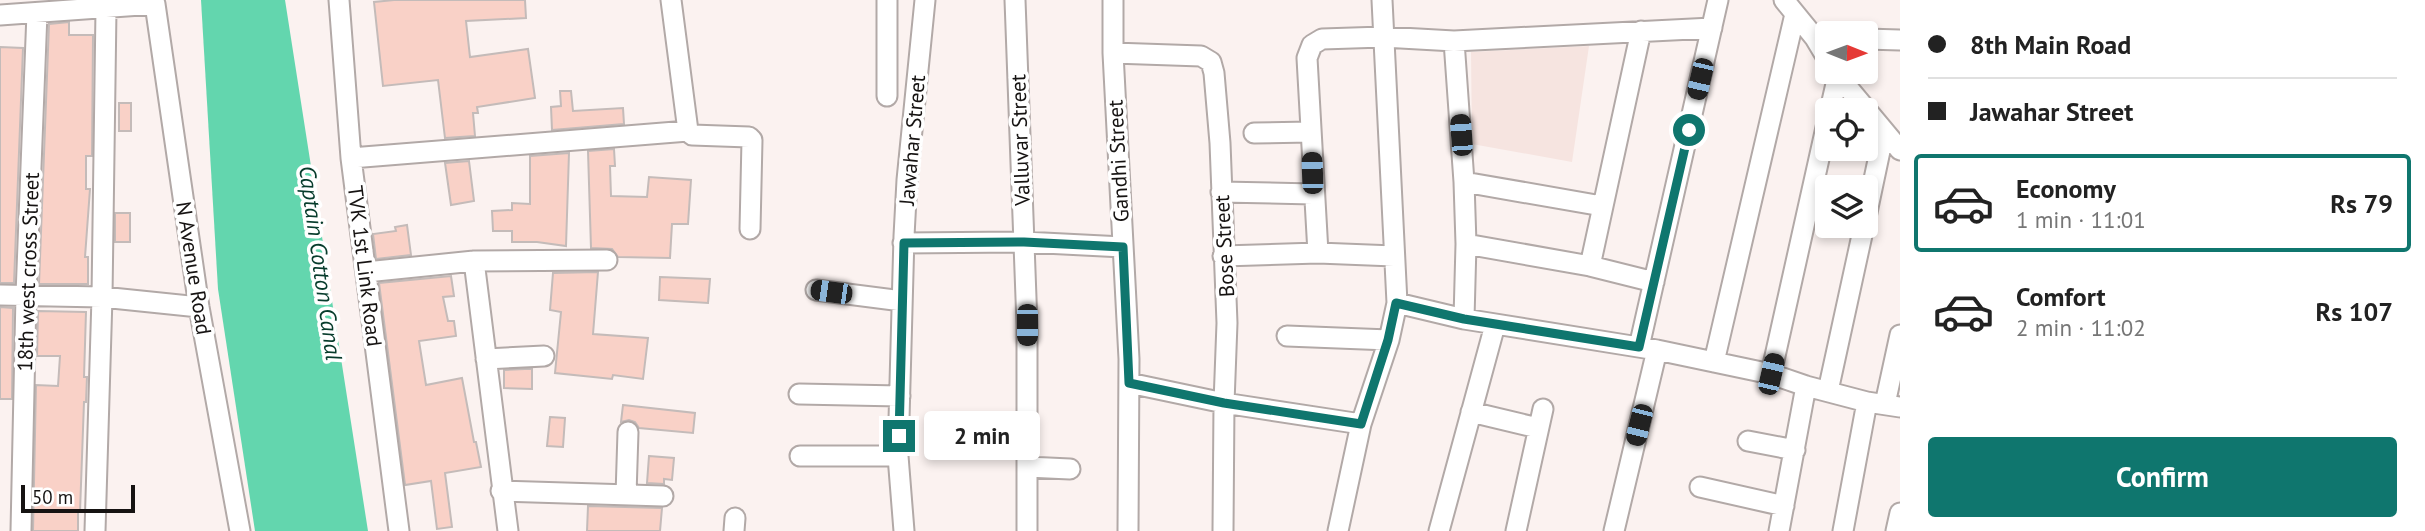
<!DOCTYPE html>
<html lang="en">
<head>
<meta charset="utf-8">
<style>
	body { margin:0; font-family:"PT Sans",sans-serif; background:#f2f2f2; color:#222; height:100vh; display:flex; flex-direction:column; font-size:26px; white-space:nowrap }
	* { box-sizing:border-box; margin:0 }
	p { font-size:23px; color:#767676 }
	.icon { flex:none; width:38px; height:38px; fill:none; stroke:currentColor; stroke-width:2; stroke-linecap:round; stroke-linejoin:round }
	.map { position:relative; flex:1; overflow:hidden }
	.side { display:flex; flex-direction:column; background:#fff; width:525px }
	.side>* { flex:none }
	.hud { display:grid; align-content:center; height:154px; padding:0 28px; background:#fff }
	.needle { width:46px; rotate:91deg }
	.controls { position:absolute; left:1815px; top:21px; display:grid; gap:14px }
	.controls a { display:grid; place-items:center; width:63px; height:63px; border-radius:7px; background:#fff; box-shadow:0 4px 10px #0003; font-size:35px }
	.scale { position:absolute; left:21px; bottom:18px; width:114px; box-sizing:border-box; padding-left:7px; border:4px solid #161312; border-top:0; font-size:19px; line-height:24px; white-space:nowrap; color:#161312; -webkit-text-stroke:5px #fff; paint-order:stroke }
	.end { position:absolute; width:32px; height:32px; margin:-16px; border:9px solid #0f766e; background:#fff; box-shadow:0 0 0 4px #fff }
	.from { border-radius:50% }
	.bubble { position:absolute; height:49px; border-radius:7px; background:#fff; box-shadow:0 4px 10px #0003; font-size:23px; font-weight:700; line-height:49px; text-align:center }
	.car { position:absolute; width:21px; height:42px; margin:-21px -10px; border-radius:9px; box-shadow:0 0 5px 2px #0007; background:linear-gradient(#222 24%,#8ab4d8 0 40%,#222 0 76%,#8ab4d8 0 86%,#222 0) }
	.hud b { display:flex; align-items:center; gap:24px; height:66px; font-size:26px }
	.hud b+b { border-top:2px solid #e0e0e0 }
	.hud i { width:18px; height:18px; background:#222 }
	ul { padding:0; list-style:none }
	li { display:flex; align-items:center; gap:21px; height:98px; margin:0 14px 10px; padding:0 14px; border:4px solid transparent; border-radius:7px }
	li div { flex:1 }
	li b { display:block; font-size:26px }
	li em { font-style:normal; font-weight:700 }
	li.current { border-color:#0f766e }
	li>.icon { width:63px; height:63px; stroke-width:1.5 }
	.button { display:flex; gap:14px; margin-top:auto; padding:14px 28px }
	.button a { flex:1; height:80px; border-radius:7px; background:#0f766e; color:#fff; font-size:28px; font-weight:700; line-height:80px; text-align:center }
	main { display:flex; flex:1; min-height:0 }
	.map>svg:first-child { display:block }
	.built { fill:#f6e4e0 }
	.water { fill:#63d6ae }
	.building { fill:#f9d1c7; stroke:#c4bbb9; stroke-width:2 }
	.lines { fill:none; stroke-linecap:round; stroke-linejoin:round }
	.minor-casing { stroke:#b2a9a7; stroke-width:23 }
	.minor { stroke:#fff; stroke-width:19 }
	.route { stroke:#0f766e; stroke-width:9 }
	.labels { text-anchor:middle; dominant-baseline:central; stroke-width:7; stroke-linejoin:round; paint-order:stroke }
	.street-label { font-size:21px; fill:#161312; stroke:#fff }
	.water-label { font-size:23px; font-style:italic; fill:#073c2c; stroke:#fff }
</style>
</head>
<body>
<main>
<div class="map">
<svg width="1900" height="531" viewBox="0 0 1900 531">
	<rect width="100%" height="100%" fill="#fbf2f0"/>
	<path class="built" d="M 1589,46 L 1572,162 L 1472,144 L 1471,52 Z"/>
	<path class="water" d="M 201,0 L 285,0 L 368,531 L 255,531 L 218,289 Z"/>
	<path class="building" d="M 394,0 L 525,0 L 526,18 L 466,21 L 470,57 L 528,49 L 535,98 L 477,107 L 478,113 L 473,113 L 475,136 L 445,138 L 438,80 L 383,86 L 374,2 Z
		M 69,22 L 69,35 L 93,35 L 92,156 L 86,156 L 86,189 L 90,189 L 85,257 L 88,257 L 88,284 L 39,284 L 49,24 Z
		M 0,47 L 23,48 L 14,283 L 0,283 Z
		M 560,91 L 571,91 L 573,111 L 623,108 L 624,124 L 552,130 L 551,107 L 561,106 Z
		M 119,103 L 131,103 L 131,131 L 119,131 Z
		M 614,149 L 615,166 L 610,166 L 611,196 L 647,197 L 649,177 L 691,180 L 688,224 L 672,224 L 670,258 L 618,257 L 612,249 L 591,248 L 588,151 Z
		M 569,153 L 566,246 L 537,242 L 512,242 L 512,231 L 493,231 L 492,211 L 512,210 L 512,203 L 530,204 L 530,156 Z
		M 469,161 L 474,201 L 451,205 L 445,163 Z
		M 115,213 L 130,213 L 130,242 L 115,242 Z
		M 407,225 L 411,255 L 376,259 L 373,234 L 396,231 L 395,227 Z
		M 598,272 L 593,334 L 648,338 L 643,379 L 613,375 L 612,379 L 555,373 L 561,312 L 550,310 L 553,273 Z
		M 451,276 L 454,296 L 443,297 L 448,321 L 454,321 L 456,336 L 419,341 L 426,385 L 462,378 L 474,442 L 476,442 L 481,467 L 445,473 L 452,527 L 437,529 L 431,481 L 405,485 L 379,283 Z
		M 660,277 L 710,279 L 708,303 L 659,300 Z
		M 0,307 L 13,308 L 12,399 L 0,399 Z
		M 38,311 L 86,312 L 84,377 L 87,377 L 86,402 L 84,402 L 80,512 L 78,512 L 78,531 L 33,531 L 36,385 L 58,386 L 60,356 L 37,356 Z
		M 525,369 L 532,369 L 532,389 L 504,388 L 504,370 Z
		M 623,405 L 695,413 L 693,433 L 639,428 L 635,422 L 629,420 L 621,422 Z
		M 550,417 L 565,418 L 563,447 L 547,446 Z
		M 649,456 L 674,458 L 672,480 L 664,479 L 664,484 L 647,483 Z
		M 588,506 L 662,508 L 660,531 L 587,531 Z"/>
	<g class="lines">
		<defs>
			<path id="minor" d="M 339,0 L 351,158 L 399,531
				M 671,0 L 688,131 L 692,135 L 749,137 L 752,140 L 750,229
				M 887,0 L 887,96
				M 1015,0 L 1027,325 L 1027,531
				M 1113,0 L 1113,53 L 1129,359 L 1128,531
				M 1784,0 L 1815,38 L 1827,58
				M 0,15 L 155,4 L 199,307 L 240,531
				M 1866,39 L 1900,40
				M 1454,41 L 1464,182 L 1466,244 L 1464,319
				M 1113,53 L 1201,56 L 1211,62 L 1214,73 L 1220,143 L 1227,323 L 1224,403 L 1223,531
				M 1835,72 L 1900,150
				M 1830,110 L 1838,75
				M 1254,133 L 1310,132
				M 351,158 L 688,131
				M 1464,182 L 1602,206
				M 1221,192 L 1313,194
				M 1866,217 L 1884,132
				M 903,243 L 1024,242 L 1123,247
				M 1466,244 L 1590,266 L 1654,282
				M 1318,253 L 1307,58 L 1312,45 L 1322,39 L 1383,37 L 1454,41 L 1712,28
				M 1223,256 L 1318,253 L 1394,256
				M 474,261 L 508,531
				M 1590,266 L 1641,31
				M 366,272 L 474,261 L 607,260
				M 816,290 L 902,301
				M 0,295 L 102,297 L 199,307
				M 1397,303 L 1464,319 L 1657,350 L 1771,374 L 1806,386 L 1867,402 L 1900,407
				M 1287,336 L 1389,340
				M 1639,347 L 1718,0
				M 486,359 L 544,356
				M 1714,362 L 1795,14
				M 1771,374 L 1827,123
				M 1129,383 L 1224,403 L 1361,424
				M 1828,391 L 1864,226
				M 799,394 L 900,396
				M 1885,404 L 1900,335
				M 1471,412 L 1538,428
				M 1748,441 L 1795,450
				M 800,456 L 898,456
				M 1027,467 L 1070,469
				M 1700,487 L 1784,506
				M 501,491 L 663,496
				M 626,495 L 628,432
				M 21,531 L 26,295 L 37,13
				M 95,531 L 102,297 L 106,9
				M 734,531 L 735,518
				M 904,531 L 898,456 L 904,236 L 907,180 L 925,0
				M 1338,531 L 1361,424 L 1389,340 L 1397,303 L 1382,0
				M 1439,531 L 1495,325
				M 1516,531 L 1543,409
				M 1614,531 L 1657,350
				M 1779,531 L 1806,386
				M 1843,531 L 1867,402
				M 1896,531 L 1900,513"/>
		</defs>
		<use href="#minor" class="minor-casing"/>
		<use href="#minor" class="minor"/>
	</g>
	<g class="lines">
		<path class="route" d="M 899,436 L 904,243 L 1024,242 L 1123,247 L 1129,383 L 1224,403 L 1361,424 L 1388,340 L 1396,303 L 1464,319 L 1639,347 L 1689,130"/>
	</g>
	<g class="labels">
		<g class="street-label">
			<text transform="translate(912 140) rotate(-85)">Jawahar Street</text>
			<text transform="translate(1020 140) rotate(-92)">Valluvar Street</text>
			<text transform="translate(1118 161) rotate(-93)">Gandhi Street</text>
			<text transform="translate(1224 246) rotate(-93)">Bose Street</text>
			<text transform="translate(365 266) rotate(83)">TVK 1st Link Road</text>
			<text transform="translate(194 268) rotate(81)">N Avenue Road</text>
			<text transform="translate(28 272) rotate(-88)">18th west cross Street</text>
		</g>
		<g class="water-label">
			<text transform="translate(321 263) rotate(82)">Captain Cotton Canal</text>
		</g>
	</g>
</svg>
<div class="controls">
<a><svg class="needle" viewBox="-14 -14 28 28"><path d="M0-13l5 13h-10z" fill="#e53935"/><path d="M0 13l5-13h-10z" fill="#767676"/></svg></a>
<a><svg class="icon" aria-label="locate" viewBox="0 0 24 24"><circle cx="12" cy="12" r="6"/><path d="M12 2v4M12 18v4M2 12h4M18 12h4"/></svg></a>
<a><svg class="icon" aria-label="layers" viewBox="0 0 24 24"><path d="M12 4l9 5-9 5-9-5zM3 14l9 5 9-5"/></svg></a>
</div>
<div class="scale">50 m</div>
<i class="end from" style="left:1689px;top:130px"></i>
<i class="end" style="left:899px;top:436px"></i>
<div class="bubble" style="left:924px;top:411px;width:116px">2 min</div>
<i class="car" style="left:1700px;top:79px;rotate:193deg"></i>
<i class="car" style="left:1461px;top:135px;rotate:356deg"></i>
<i class="car" style="left:1312px;top:173px;rotate:358deg"></i>
<i class="car" style="left:831px;top:292px;rotate:278deg"></i>
<i class="car" style="left:1027px;top:325px;rotate:180deg"></i>
<i class="car" style="left:1771px;top:374px;rotate:13deg"></i>
<i class="car" style="left:1639px;top:425px;rotate:194deg"></i>
</div>
<section class="side">
<div class="hud">
<b><i class="from"></i>8th Main Road</b>
<b><i></i>Jawahar Street</b>
</div>
<ul>
<li class="current"><svg class="icon" aria-label="car" viewBox="0 0 24 24"><path d="M5 17H2v-5l4-1 3-4h7l3 4 3 1v5h-3M9 17h6M6 11h13"/><circle cx="7" cy="17" r="2"/><circle cx="17" cy="17" r="2"/></svg><div><b>Economy</b><p>1 min · 11:01</p></div><em>Rs 79</em></li>
<li><svg class="icon" aria-label="car" viewBox="0 0 24 24"><path d="M5 17H2v-5l4-1 3-4h7l3 4 3 1v5h-3M9 17h6M6 11h13"/><circle cx="7" cy="17" r="2"/><circle cx="17" cy="17" r="2"/></svg><div><b>Comfort</b><p>2 min · 11:02</p></div><em>Rs 107</em></li>
</ul>
<div class="button"><a>Confirm</a></div>
</section>
</main>
</body>
</html>
